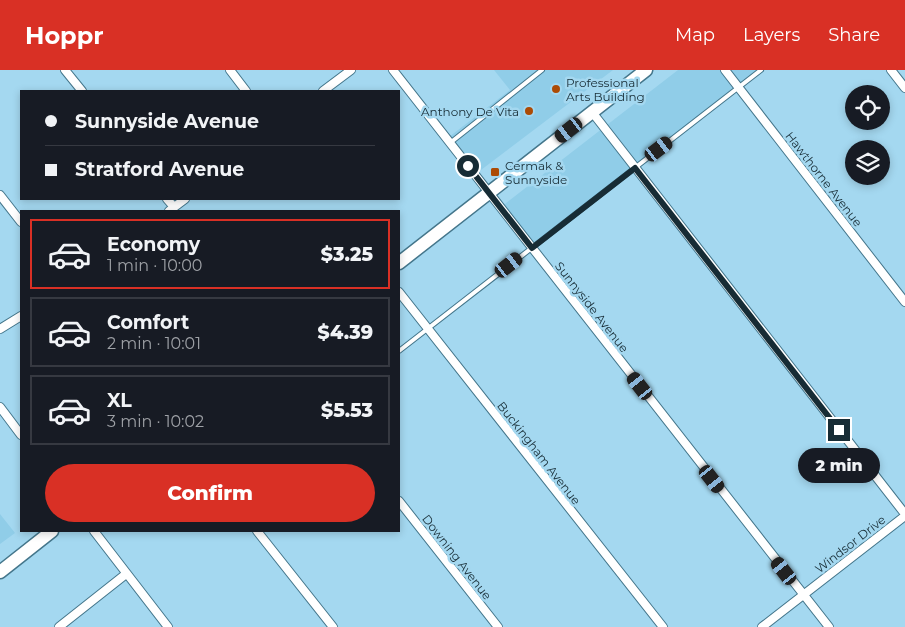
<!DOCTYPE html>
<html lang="en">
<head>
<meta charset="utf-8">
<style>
	body { margin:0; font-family:Montserrat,sans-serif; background:#20242c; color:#f1f3f6; height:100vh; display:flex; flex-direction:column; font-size:19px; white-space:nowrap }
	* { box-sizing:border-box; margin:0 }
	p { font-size:16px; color:#9ea1a6 }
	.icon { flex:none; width:28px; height:28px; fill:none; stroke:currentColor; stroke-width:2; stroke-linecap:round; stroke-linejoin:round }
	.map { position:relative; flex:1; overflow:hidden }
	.details { position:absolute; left:20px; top:140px; width:380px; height:322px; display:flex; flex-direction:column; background:#171b24; border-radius:0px; box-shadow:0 2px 8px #0003 }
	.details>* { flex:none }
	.top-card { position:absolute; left:20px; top:20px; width:380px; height:110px; border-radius:0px; box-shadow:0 2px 8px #0003; display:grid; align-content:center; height:110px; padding:0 25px; background:#171b24 }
	.fabs { position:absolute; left:845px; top:15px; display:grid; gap:10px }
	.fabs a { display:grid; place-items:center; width:45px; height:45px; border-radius:50%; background:#171b24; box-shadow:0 2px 8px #0003; font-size:25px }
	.end { position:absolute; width:22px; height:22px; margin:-11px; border:6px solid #172c35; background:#fff; box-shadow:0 0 0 2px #fff }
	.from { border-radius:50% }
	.bubble { position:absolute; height:35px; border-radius:18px; background:#171b24; box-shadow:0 2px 8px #0003; font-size:16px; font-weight:800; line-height:35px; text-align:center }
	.car { position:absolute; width:15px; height:30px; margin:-15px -8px; border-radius:6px; box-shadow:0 0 4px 1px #0007; background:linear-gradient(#222 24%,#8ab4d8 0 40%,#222 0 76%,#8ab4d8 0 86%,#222 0) }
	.top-card b { display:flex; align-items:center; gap:18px; height:48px; font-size:19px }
	.top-card b+b { border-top:1px solid #363941 }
	.top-card i { width:12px; height:12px; background:#f1f3f6 }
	ul { padding:9px 0 0; list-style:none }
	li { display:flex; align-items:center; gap:15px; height:70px; margin:0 10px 8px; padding:0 15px; border:2px solid #363941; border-radius:0px }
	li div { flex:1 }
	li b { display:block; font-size:19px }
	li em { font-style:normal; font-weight:800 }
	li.active { border-color:#d93025 }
	li>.icon { width:45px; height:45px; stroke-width:1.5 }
	.cta { display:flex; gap:10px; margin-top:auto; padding:10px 25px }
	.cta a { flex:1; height:58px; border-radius:30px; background:#d93025; color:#fff; font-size:20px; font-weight:800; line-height:58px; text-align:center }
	header { display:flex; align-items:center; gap:30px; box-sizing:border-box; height:70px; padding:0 25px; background:#d93025; color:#fff }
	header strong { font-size:24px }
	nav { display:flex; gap:28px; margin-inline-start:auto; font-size:18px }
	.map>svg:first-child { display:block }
	.built { fill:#90cde8 }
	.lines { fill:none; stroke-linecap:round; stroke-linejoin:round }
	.lane-casing { stroke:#44768b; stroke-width:6 }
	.street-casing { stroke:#44768b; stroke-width:10 }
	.primary-casing { stroke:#44768b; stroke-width:15 }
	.lane { stroke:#fff; stroke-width:4 }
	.street { stroke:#fff; stroke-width:8 }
	.primary { stroke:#fff; stroke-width:12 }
	.route { stroke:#172c35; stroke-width:6 }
	.poi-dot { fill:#ac4b05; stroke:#a4d8f0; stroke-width:2 }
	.labels { text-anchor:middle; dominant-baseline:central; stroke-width:5; stroke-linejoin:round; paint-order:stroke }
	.poi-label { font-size:12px; fill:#172c35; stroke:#a4d8f0; text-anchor:start }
	.street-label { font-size:12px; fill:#172c35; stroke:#a4d8f0 }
</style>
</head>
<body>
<header>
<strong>Hoppr</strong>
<nav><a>Map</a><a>Layers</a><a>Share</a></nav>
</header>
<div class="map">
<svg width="905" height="557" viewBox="0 0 905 557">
	<rect width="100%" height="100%" fill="#a4d8f0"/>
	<path class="built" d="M 494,0 L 613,0 L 477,103 L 449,67 L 510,20 Z
		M 678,0 L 761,0 L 531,175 L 501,137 Z
		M 0,444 L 15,463 L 0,474 Z"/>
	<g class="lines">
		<defs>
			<path id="lane" d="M 450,73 L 542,0
				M 399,281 L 761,0"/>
			<path id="street" d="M 65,0 L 82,21
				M 230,0 L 246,21
				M 393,0 L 829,557
				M 725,0 L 905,232
				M 891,0 L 905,18
				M 323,21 L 351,0
				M 592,42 L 905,444
				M 0,125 L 21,152
				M 167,129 L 174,137
				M 169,141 L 185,129
				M 399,222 L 663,557
				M 0,259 L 21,246
				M 0,337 L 21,365
				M 399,431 L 498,557
				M 94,461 L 168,557
				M 257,461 L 333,557
				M 59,557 L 126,504
				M 762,557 L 905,446"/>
			<path id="primary" d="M 399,193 L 646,0
				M 0,502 L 52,461"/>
		</defs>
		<use href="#lane" class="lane-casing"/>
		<use href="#street" class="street-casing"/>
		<use href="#primary" class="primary-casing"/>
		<use href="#lane" class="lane"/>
		<use href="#street" class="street"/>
		<use href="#primary" class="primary"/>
	</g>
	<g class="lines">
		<path class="route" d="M 468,96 L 532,178 L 635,98 L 839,360"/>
	</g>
	<g class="poi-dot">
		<circle cx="556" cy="19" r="5"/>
		<circle cx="529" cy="41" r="5"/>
		<rect x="490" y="97" width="10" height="10" rx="2.5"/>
	</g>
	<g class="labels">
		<g class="poi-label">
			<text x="566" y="12">Professional<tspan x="566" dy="14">Arts Building</tspan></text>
			<text x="519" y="41" text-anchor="end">Anthony De Vita</text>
			<text x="505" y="95">Cermak &amp;<tspan x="505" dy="14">Sunnyside</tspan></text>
		</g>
		<g class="street-label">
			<text transform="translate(824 109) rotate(52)">Hawthorne Avenue</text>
			<text transform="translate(592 237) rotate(52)">Sunnyside Avenue</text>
			<text transform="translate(539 383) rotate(52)">Buckingham Avenue</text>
			<text transform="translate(850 474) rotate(-38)">Windsor Drive</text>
			<text transform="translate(457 487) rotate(52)">Downing Avenue</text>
		</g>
	</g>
</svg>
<div class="fabs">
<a><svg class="icon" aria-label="locate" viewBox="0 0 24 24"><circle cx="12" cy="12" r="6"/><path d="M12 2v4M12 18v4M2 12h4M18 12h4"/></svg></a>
<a><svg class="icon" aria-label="layers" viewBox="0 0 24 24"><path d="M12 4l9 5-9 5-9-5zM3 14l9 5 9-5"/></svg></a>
</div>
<i class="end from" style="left:468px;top:96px"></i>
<i class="end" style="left:839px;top:360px"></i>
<div class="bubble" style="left:798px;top:378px;width:82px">2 min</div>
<i class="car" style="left:569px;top:60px;rotate:232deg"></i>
<i class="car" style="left:659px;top:79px;rotate:53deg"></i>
<i class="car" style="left:509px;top:195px;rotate:52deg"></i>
<i class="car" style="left:640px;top:316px;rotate:322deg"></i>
<i class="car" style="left:712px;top:409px;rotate:142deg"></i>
<i class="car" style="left:784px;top:501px;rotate:322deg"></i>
<div class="top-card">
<b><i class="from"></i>Sunnyside Avenue</b>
<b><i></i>Stratford Avenue</b>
</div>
<section class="details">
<ul>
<li class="active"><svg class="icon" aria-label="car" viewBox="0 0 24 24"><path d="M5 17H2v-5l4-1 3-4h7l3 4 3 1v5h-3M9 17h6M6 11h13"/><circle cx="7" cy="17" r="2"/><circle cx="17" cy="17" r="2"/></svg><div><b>Economy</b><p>1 min · 10:00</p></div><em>$3.25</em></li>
<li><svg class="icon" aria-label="car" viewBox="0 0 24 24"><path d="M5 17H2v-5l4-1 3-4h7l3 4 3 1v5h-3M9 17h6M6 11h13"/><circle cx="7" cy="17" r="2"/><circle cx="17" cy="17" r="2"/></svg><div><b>Comfort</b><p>2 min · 10:01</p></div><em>$4.39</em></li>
<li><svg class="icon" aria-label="car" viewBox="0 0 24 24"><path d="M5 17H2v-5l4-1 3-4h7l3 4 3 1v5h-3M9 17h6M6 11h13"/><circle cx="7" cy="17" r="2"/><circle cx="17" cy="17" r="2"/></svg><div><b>XL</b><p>3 min · 10:02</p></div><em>$5.53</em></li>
</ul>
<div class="cta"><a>Confirm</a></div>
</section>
</div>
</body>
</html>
